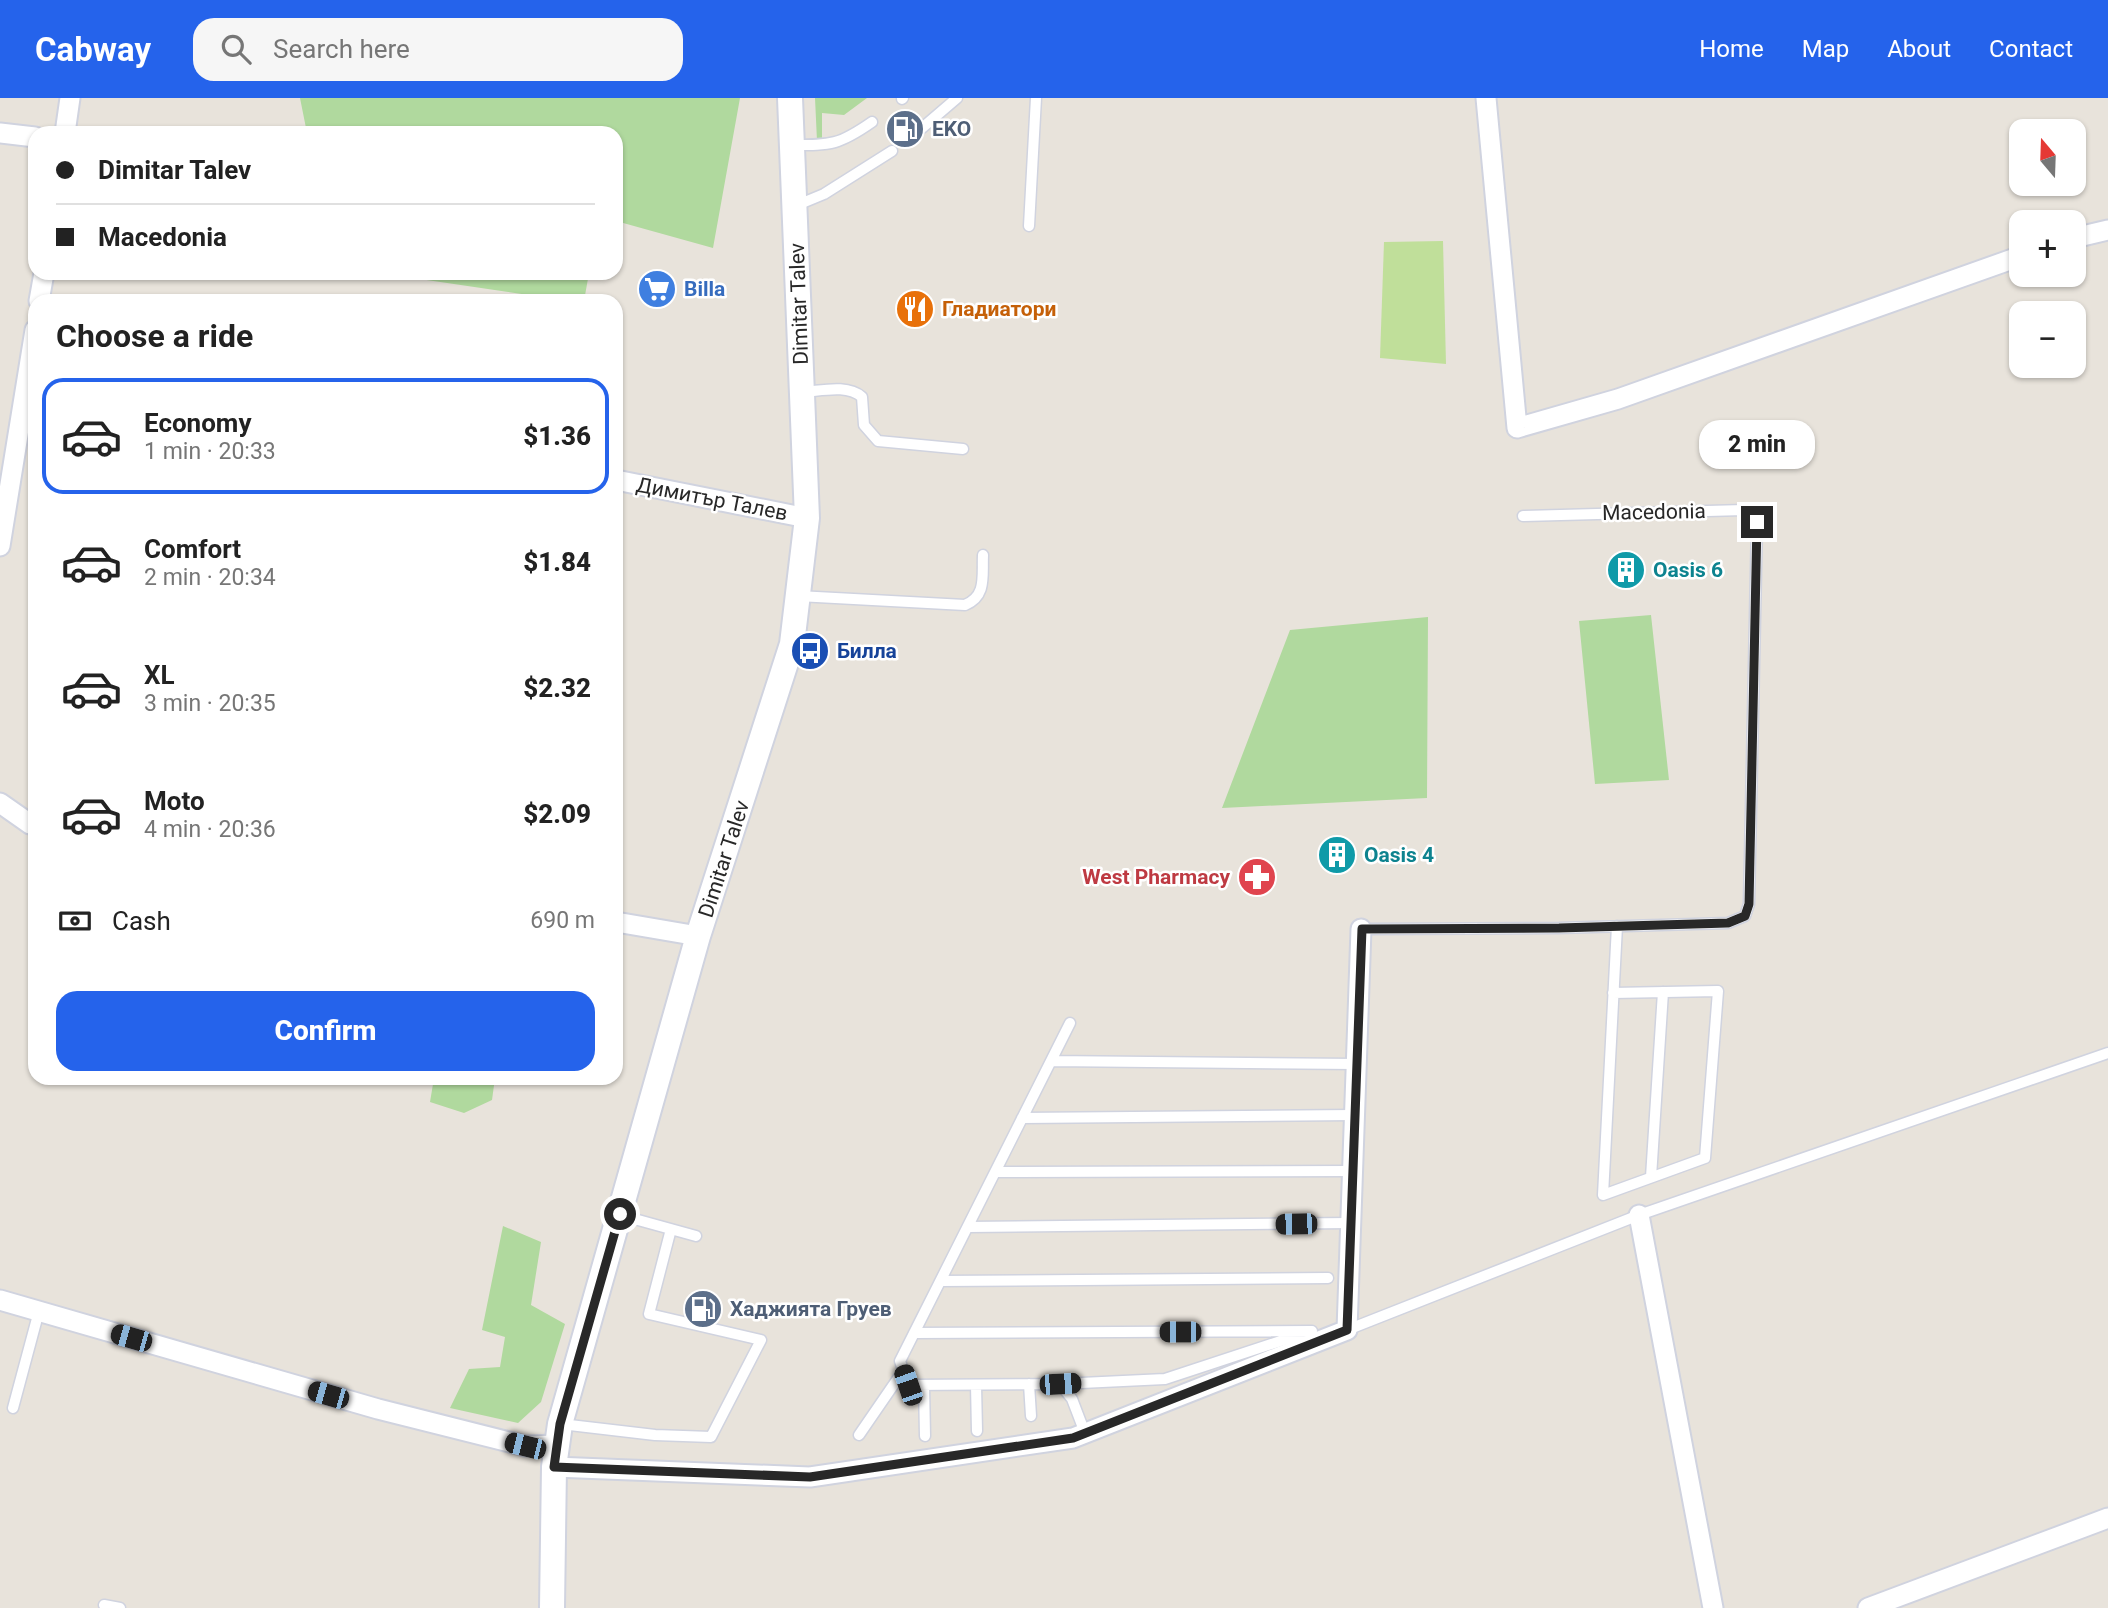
<!DOCTYPE html>
<html lang="en">
<head>
<meta charset="utf-8">
<style>
	body { margin:0; font-family:Roboto,sans-serif; background:#f6f6f6; color:#222; height:100vh; display:flex; flex-direction:column; font-size:26px; white-space:nowrap }
	* { box-sizing:border-box; margin:0 }
	p { font-size:23px; color:#767676 }
	.icon { flex:none; width:38px; height:38px; fill:none; stroke:currentColor; stroke-width:2; stroke-linecap:round; stroke-linejoin:round }
	.map { position:relative; flex:1; overflow:hidden }
	.side { position:absolute; left:28px; top:196px; width:595px; height:791px; display:flex; flex-direction:column; background:#fff; border-radius:21px; box-shadow:0 2px 5px #0004 }
	.side>* { flex:none }
	.hud { position:absolute; left:28px; top:28px; width:595px; height:154px; border-radius:21px; box-shadow:0 2px 5px #0004; display:grid; align-content:center; height:154px; padding:0 28px; background:#fff }
	.needle { width:46px; rotate:341deg }
	.controls { position:absolute; left:2009px; top:21px; display:grid; gap:14px }
	.controls a { display:grid; place-items:center; width:77px; height:77px; border-radius:14px; background:#fff; box-shadow:0 2px 5px #0004; font-size:35px }
	.end { position:absolute; width:32px; height:32px; margin:-16px; border:9px solid #282828; background:#fff; box-shadow:0 0 0 4px #fff }
	.from { border-radius:50% }
	.bubble { position:absolute; height:49px; border-radius:21px; background:#fff; box-shadow:0 2px 5px #0004; font-size:23px; font-weight:800; line-height:49px; text-align:center }
	.car { position:absolute; width:21px; height:42px; margin:-21px -10px; border-radius:9px; box-shadow:0 0 5px 2px #0007; background:linear-gradient(#222 24%,#8ab4d8 0 40%,#222 0 76%,#8ab4d8 0 86%,#222 0) }
	.hud b { display:flex; align-items:center; gap:24px; height:66px; font-size:26px }
	.hud b+b { border-top:2px solid #e0e0e0 }
	.hud i { width:18px; height:18px; background:#222 }
	ul { padding:0; list-style:none }
	li { display:flex; align-items:center; gap:21px; height:116px; margin:0 14px 10px; padding:0 14px; border:4px solid transparent; border-radius:21px }
	li div { flex:1 }
	li b { display:block; font-size:26px }
	li em { font-style:normal; font-weight:800 }
	li.selected { border-color:#2563eb }
	li>.icon { width:63px; height:63px; stroke-width:1.5 }
	h2 { padding:0 28px; font-size:32px; line-height:84px }
	.pay { display:flex; align-items:center; gap:18px; height:77px; padding:0 28px; font-size:26px }
	.pay p { margin-inline-start:auto }
	.primary-button { display:flex; gap:14px; margin-top:auto; padding:14px 28px }
	.primary-button a { flex:1; height:80px; border-radius:21px; background:#2563eb; color:#fff; font-size:28px; font-weight:800; line-height:80px; text-align:center }
	header { display:flex; align-items:center; gap:42px; box-sizing:border-box; height:98px; padding:0 35px; background:#2563eb; color:#fff }
	header strong { font-size:33px }
	nav { display:flex; gap:38px; margin-inline-start:auto; font-size:24px }
	.search { width:490px; height:63px; background:#f6f6f6; display:flex; align-items:center; gap:18px; box-sizing:border-box; padding:0 24px; border-radius:21px; color:#767676; font-size:26px }
	.map>svg:first-child { display:block }
	.green { fill:#b0d99e }
	.pitch { fill:#c0df9a }
	.lines { fill:none; stroke-linecap:round; stroke-linejoin:round }
	.service-casing { stroke:#d0d3df; stroke-width:13 }
	.minor-casing { stroke:#d0d3df; stroke-width:23 }
	.tertiary-casing { stroke:#d0d3df; stroke-width:28 }
	.service { stroke:#fff; stroke-width:10 }
	.minor { stroke:#fff; stroke-width:19 }
	.tertiary { stroke:#fff; stroke-width:24 }
	.route { stroke:#282828; stroke-width:9 }
	.labels { text-anchor:middle; dominant-baseline:central; stroke-width:5; stroke-linejoin:round; paint-order:stroke }
	.service-label { font-size:21px; font-weight:bold; fill:#4e5e75; stroke:#fff; text-anchor:start }
	.shop-label { font-size:21px; font-weight:bold; fill:#366cbe; stroke:#fff; text-anchor:start }
	.street-label { font-size:21px; fill:#282828; stroke:#fff }
	.food-label { font-size:21px; font-weight:bold; fill:#c56008; stroke:#fff; text-anchor:start }
	.culture-label { font-size:21px; font-weight:bold; fill:#0d838f; stroke:#fff; text-anchor:start }
	.transit-label { font-size:21px; font-weight:bold; fill:#164399; stroke:#fff; text-anchor:start }
	.health-label { font-size:21px; font-weight:bold; fill:#be3a42; stroke:#fff; text-anchor:end }
</style>
</head>
<body>
<header>
<strong>Cabway</strong>
<div class="search"><svg class="icon" aria-label="search" viewBox="0 0 24 24"><circle cx="10" cy="10" r="6"/><path d="M15 15l6 6"/></svg>Search here</div>
<nav><a>Home</a><a>Map</a><a>About</a><a>Contact</a></nav>
</header>
<div class="map">
<svg width="2108" height="1510" viewBox="0 0 2108 1510">
	<rect width="100%" height="100%" fill="#e8e3db"/>
	<path class="green" d="M 300,0 L 740,0 L 713,150 L 616,123 L 616,35 L 307,35 Z
		M 815,0 L 867,0 L 844,17 L 822,15 L 822,46 L 817,43 Z
		M 379,175 L 589,175 L 584,203 L 569,203 Z
		M 1651,517 L 1669,682 L 1595,686 L 1579,523 Z
		M 1428,519 L 1427,700 L 1222,710 L 1290,532 Z
		M 434,980 L 495,980 L 492,1002 L 464,1015 L 430,1004 Z
		M 503,1128 L 541,1144 L 531,1207 L 565,1226 L 541,1304 L 518,1325 L 450,1310 L 469,1271 L 500,1269 L 505,1239 L 482,1232 Z"/>
	<path class="pitch" d="M 1443,143 L 1446,266 L 1380,260 L 1384,144 Z"/>
	<g class="lines">
		<defs>
			<path id="service" d="M 902,1 L 903,0
				M 922,30 L 957,0
				M 792,47 C 832,47 839,47 872,24
				M 795,108 L 824,96 L 892,53
				M 1029,128 L 1036,0
				M 803,294 C 821,293 847,286 862,299 L 864,327 L 878,343 L 963,351
				M 798,498 L 965,507 C 987,498 982,478 983,457
				M 1361,831 L 1559,830 L 1728,825 L 1745,818 L 1749,806 L 1757,424 L 1753,416 L 1744,412 L 1523,418
				M 1613,895 L 1718,893 L 1705,1060 L 1603,1097 L 1617,828
				M 1070,925 L 900,1263 L 908,1287 L 1060,1286 L 1072,1301 L 1085,1335
				M 1051,963 L 1356,966
				M 1022,1020 L 1354,1017
				M 995,1074 L 1352,1073
				M 1651,1079 L 1663,894
				M 620,1117 L 696,1138
				M 968,1129 L 1351,1125
				M 941,1183 L 1328,1180
				M 1347,1232 L 1639,1117 L 2108,955
				M 914,1235 L 1312,1233
				M 1029,1286 L 1031,1318
				M 1060,1286 L 1165,1281 L 1302,1236
				M 924,1287 L 925,1338
				M 976,1287 L 977,1333
				M 13,1310 L 39,1213
				M 561,1326 L 655,1337 L 711,1339 L 761,1242 L 649,1216 L 671,1131
				M 859,1337 L 903,1273
				M 104,1507 L 120,1510"/>
			<path id="minor" d="M 1486,0 L 1517,330 L 1618,301 L 2021,158
				M 0,35 L 35,39
				M 65,35 L 70,0
				M 2074,140 L 2108,132
				M 39,203 L 44,175
				M 616,382 L 807,420
				M 0,448 L 35,232
				M 0,705 L 30,726 L 35,727
				M 616,824 L 698,838
				M 1639,1117 L 1713,1510
				M 0,1202 L 378,1311 L 525,1348 L 557,1347
				M 554,1369 L 810,1379 L 1073,1340 L 1347,1232 L 1361,831
				M 1868,1510 L 2108,1420"/>
			<path id="tertiary" d="M 552,1510 L 554,1369 L 560,1326 L 698,838 L 792,546 L 807,420 L 790,0"/>
		</defs>
		<use href="#service" class="service-casing"/>
		<use href="#minor" class="minor-casing"/>
		<use href="#tertiary" class="tertiary-casing"/>
		<use href="#service" class="service"/>
		<use href="#minor" class="minor"/>
		<use href="#tertiary" class="tertiary"/>
	</g>
	<g class="lines">
		<path class="route" d="M 620,1116 L 560,1326 L 554,1369 L 810,1379 L 1073,1340 L 1347,1232 L 1362,831 L 1559,830 L 1728,825 L 1745,818 L 1749,806 L 1757,424"/>
	</g>
	<defs>
		<symbol id="fuel-disc" viewBox="-11 -11 22 22"><circle r="9.5" fill="#5c6f8a" stroke="#fff"/><path d="M-5.5-6h7V0h2V4h1.3V-2.5L3-4.5l.8-.8L6-3V5H2.5V1h-1V6h-7ZM-4.2-4.7v3.2H.2V-4.7Z" fill="#fff"/></symbol>
		<symbol id="supermarket-disc" viewBox="-11 -11 22 22"><circle r="9.5" fill="#3f7fe0" stroke="#fff"/><path d="M-6-5.5h2.5l.6 2H6L4.5 2H-2.5L-4.4-4H-6ZM-1.5 3.2a1.3 1.3 0 1 0 .1 0ZM3 3.2a1.3 1.3 0 1 0 .1 0Z" fill="#fff"/></symbol>
		<symbol id="restaurant-disc" viewBox="-11 -11 22 22"><circle r="9.5" fill="#e8710a" stroke="#fff"/><path d="M-5-6h1v4h1v-4h1v4h1v-4h1v5L-1.5 .5V6h-2V.5L-5-1ZM5-6V6H3V1.5H1.5Q1.5-4 5-6Z" fill="#fff"/></symbol>
		<symbol id="building-disc" viewBox="-11 -11 22 22"><circle r="9.5" fill="#0f9aa8" stroke="#fff"/><path d="M-4-6H4V6H1V3H-1V6H-4ZM-2.5-4.3h1.7v1.8h-1.7ZM.8-4.3h1.7v1.8H.8ZM-2.5-1h1.7V.8h-1.7ZM.8-1h1.7V.8H.8Z" fill="#fff"/></symbol>
		<symbol id="bus-disc" viewBox="-11 -11 22 22"><circle r="9.5" fill="#1a4fb4" stroke="#fff"/><path d="M-5-6H5V4H4V6H2V4H-2V6H-4V4H-5ZM-3.5-4V0h7V-4ZM-3.5 1.2v1.5H-2V1.2ZM2 1.2v1.5H3.5V1.2Z" fill="#fff"/></symbol>
		<symbol id="pharmacy-disc" viewBox="-11 -11 22 22"><circle r="9.5" fill="#e0444e" stroke="#fff"/><path d="M-2-6h4v4h4v4h-4v4h-4v-4h-4v-4h4Z" fill="#fff"/></symbol>
	</defs>
	<g fill-rule="evenodd">
		<use href="#fuel-disc" x="883" y="9" width="44" height="44"/>
		<use href="#supermarket-disc" x="635" y="169" width="44" height="44"/>
		<use href="#restaurant-disc" x="893" y="189" width="44" height="44"/>
		<use href="#building-disc" x="1604" y="450" width="44" height="44"/>
		<use href="#bus-disc" x="788" y="531" width="44" height="44"/>
		<use href="#building-disc" x="1315" y="735" width="44" height="44"/>
		<use href="#pharmacy-disc" x="1235" y="757" width="44" height="44"/>
		<use href="#fuel-disc" x="681" y="1189" width="44" height="44"/>
	</g>
	<g class="labels">
		<g class="service-label">
			<text x="932" y="31">EKO</text>
			<text x="730" y="1211">Хаджията Груев</text>
		</g>
		<g class="shop-label">
			<text x="684" y="191">Billa</text>
		</g>
		<g class="street-label">
			<text transform="translate(799 206) rotate(-92)">Dimitar Talev</text>
			<text transform="translate(712 401) rotate(11)">Димитър Талев</text>
			<text transform="translate(1654 414) rotate(-1)">Macedonia</text>
			<text transform="translate(724 761) rotate(-72)">Dimitar Talev</text>
		</g>
		<g class="food-label">
			<text x="942" y="211">Гладиатори</text>
		</g>
		<g class="culture-label">
			<text x="1653" y="472">Oasis 6</text>
			<text x="1364" y="757">Oasis 4</text>
		</g>
		<g class="transit-label">
			<text x="837" y="553">Билла</text>
		</g>
		<g class="health-label">
			<text x="1230" y="779">West Pharmacy</text>
		</g>
	</g>
</svg>
<div class="controls">
<a><svg class="needle" viewBox="-14 -14 28 28"><path d="M0-13l5 13h-10z" fill="#e53935"/><path d="M0 13l5-13h-10z" fill="#767676"/></svg></a>
<a>+</a>
<a>−</a>
</div>
<i class="end from" style="left:620px;top:1116px"></i>
<i class="end" style="left:1757px;top:424px"></i>
<div class="bubble" style="left:1699px;top:322px;width:116px">2 min</div>
<i class="car" style="left:1296px;top:1126px;rotate:269deg"></i>
<i class="car" style="left:1180px;top:1234px;rotate:270deg"></i>
<i class="car" style="left:131px;top:1240px;rotate:286deg"></i>
<i class="car" style="left:1060px;top:1286px;rotate:87deg"></i>
<i class="car" style="left:908px;top:1287px;rotate:341deg"></i>
<i class="car" style="left:328px;top:1297px;rotate:286deg"></i>
<i class="car" style="left:525px;top:1348px;rotate:284deg"></i>
<div class="hud">
<b><i class="from"></i>Dimitar Talev</b>
<b><i></i>Macedonia</b>
</div>
<section class="side">
<h2>Choose a ride</h2>
<ul>
<li class="selected"><svg class="icon" aria-label="car" viewBox="0 0 24 24"><path d="M5 17H2v-5l4-1 3-4h7l3 4 3 1v5h-3M9 17h6M6 11h13"/><circle cx="7" cy="17" r="2"/><circle cx="17" cy="17" r="2"/></svg><div><b>Economy</b><p>1 min · 20:33</p></div><em>$1.36</em></li>
<li><svg class="icon" aria-label="car" viewBox="0 0 24 24"><path d="M5 17H2v-5l4-1 3-4h7l3 4 3 1v5h-3M9 17h6M6 11h13"/><circle cx="7" cy="17" r="2"/><circle cx="17" cy="17" r="2"/></svg><div><b>Comfort</b><p>2 min · 20:34</p></div><em>$1.84</em></li>
<li><svg class="icon" aria-label="car" viewBox="0 0 24 24"><path d="M5 17H2v-5l4-1 3-4h7l3 4 3 1v5h-3M9 17h6M6 11h13"/><circle cx="7" cy="17" r="2"/><circle cx="17" cy="17" r="2"/></svg><div><b>XL</b><p>3 min · 20:35</p></div><em>$2.32</em></li>
<li><svg class="icon" aria-label="car" viewBox="0 0 24 24"><path d="M5 17H2v-5l4-1 3-4h7l3 4 3 1v5h-3M9 17h6M6 11h13"/><circle cx="7" cy="17" r="2"/><circle cx="17" cy="17" r="2"/></svg><div><b>Moto</b><p>4 min · 20:36</p></div><em>$2.09</em></li>
</ul>
<div class="pay"><svg class="icon" aria-label="cash" viewBox="0 0 24 24"><path d="M3 7h18v10H3z"/><circle cx="12" cy="12" r="2"/></svg>Cash<p>690 m</p></div>
<div class="primary-button"><a>Confirm</a></div>
</section>
</div>
</body>
</html>
